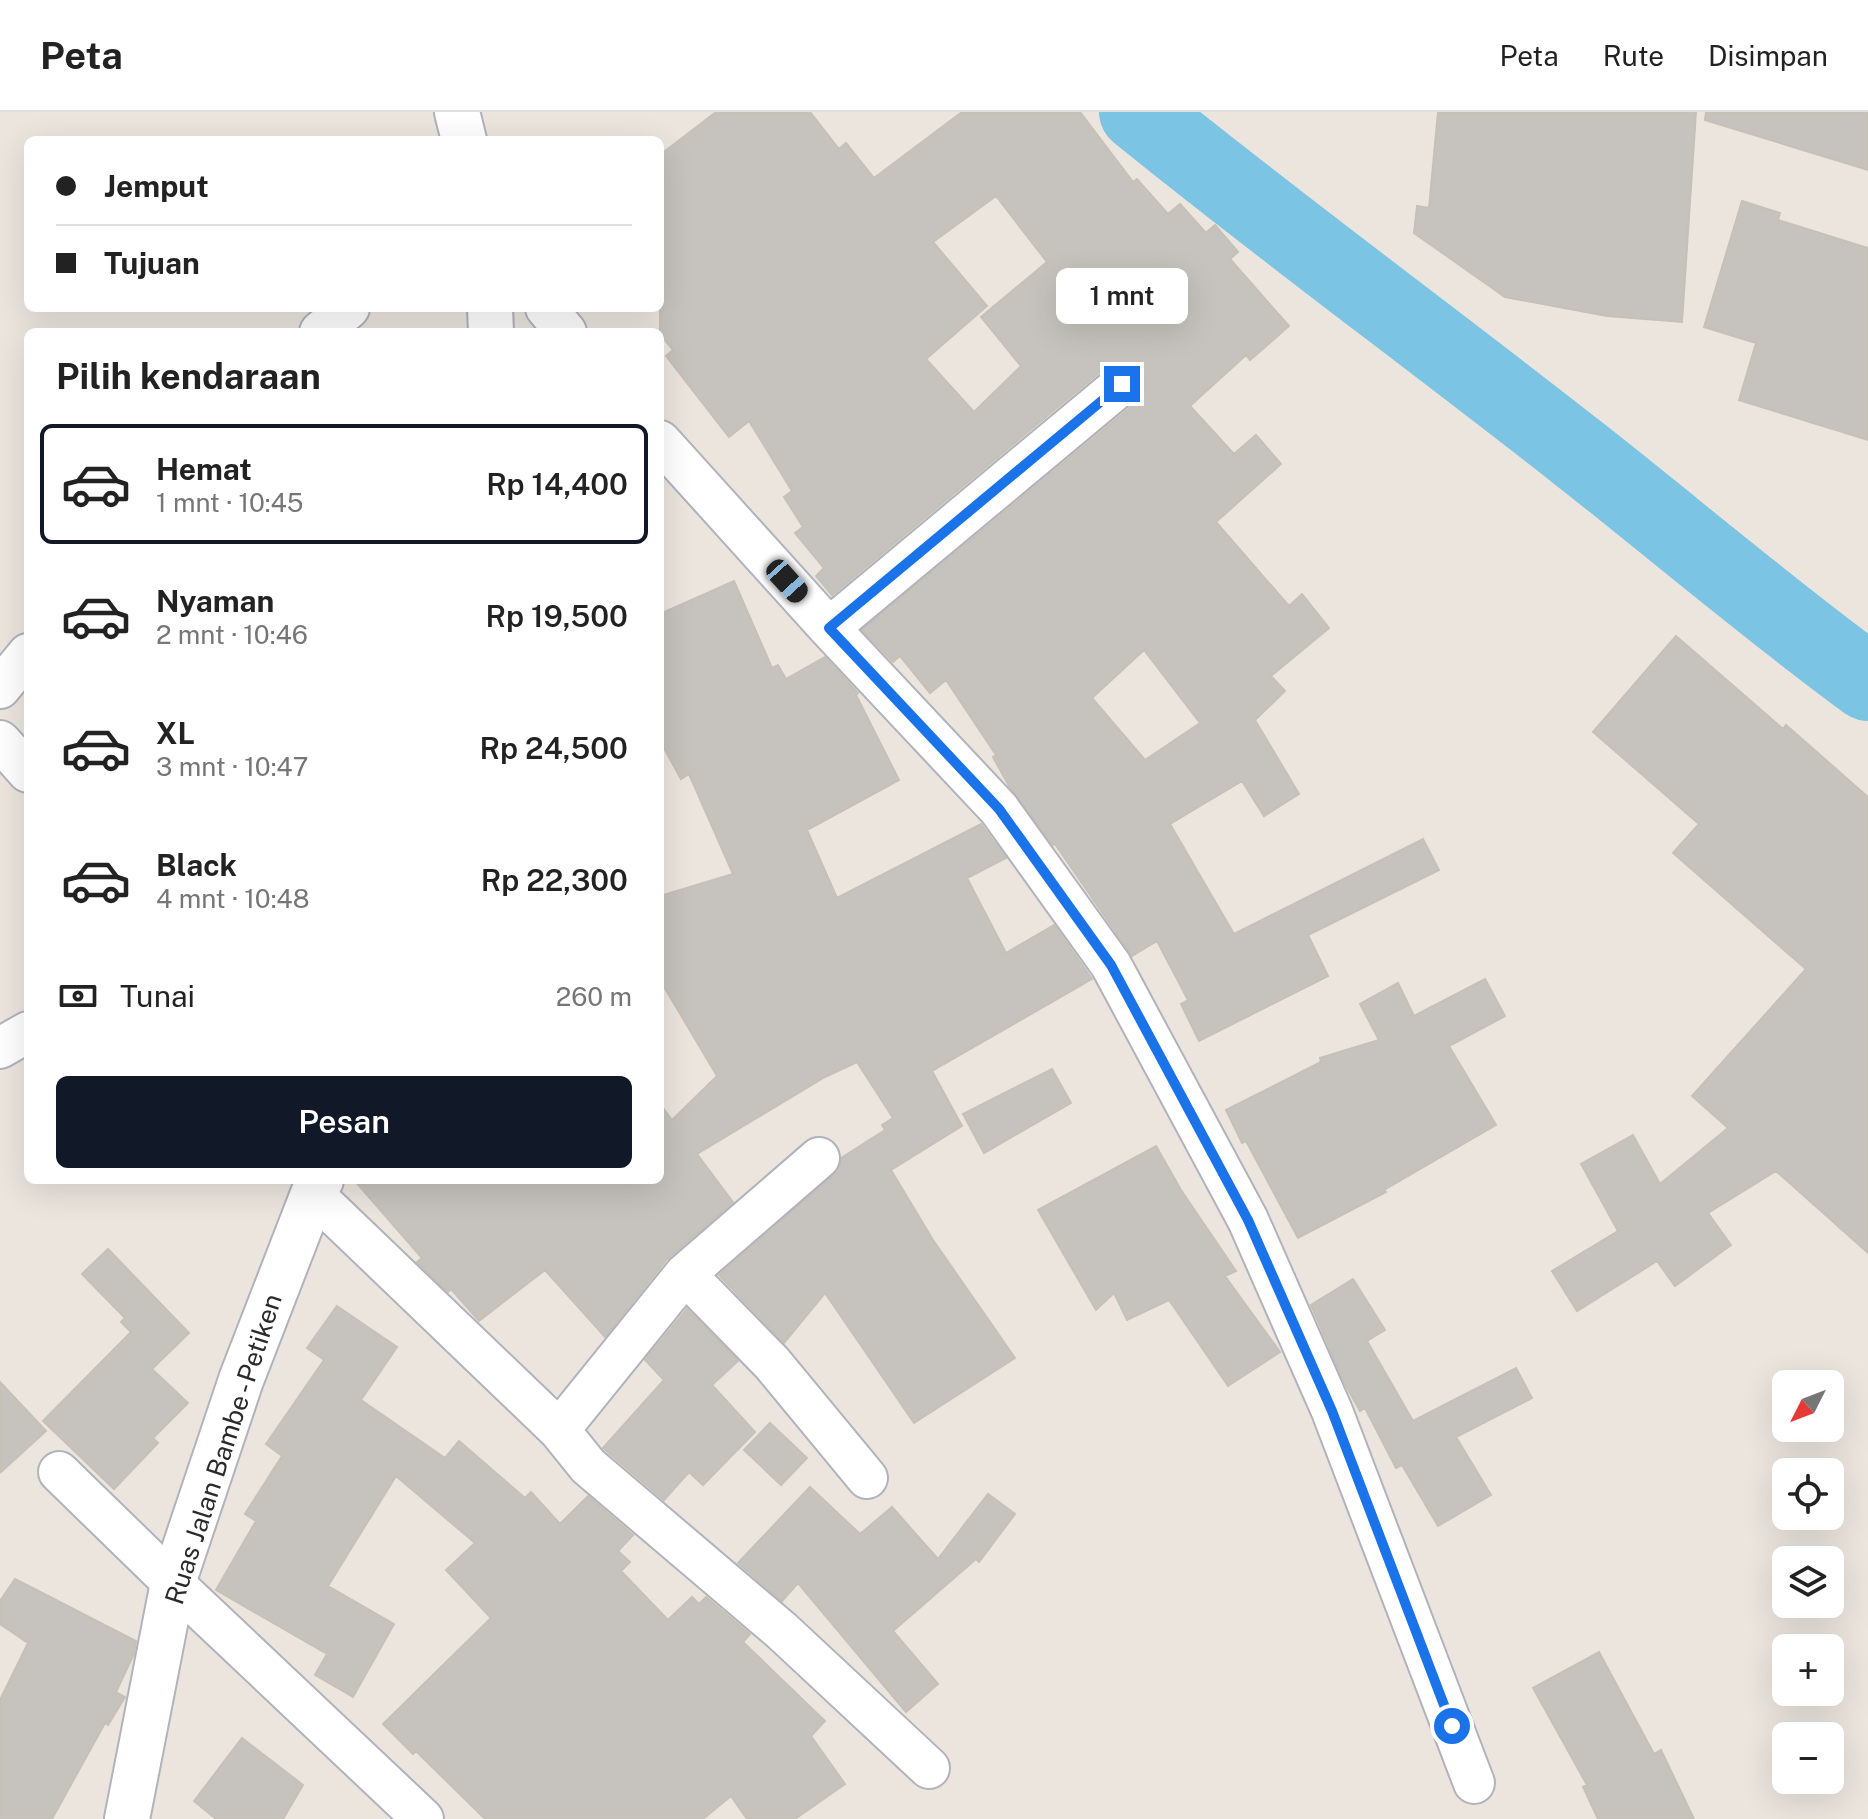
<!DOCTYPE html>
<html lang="id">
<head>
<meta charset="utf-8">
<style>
	body { margin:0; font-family:"Public Sans",sans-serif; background:#f6f6f6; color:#222; height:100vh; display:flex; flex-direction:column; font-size:30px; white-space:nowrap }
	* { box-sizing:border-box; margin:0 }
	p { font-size:26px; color:#767676 }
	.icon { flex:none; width:44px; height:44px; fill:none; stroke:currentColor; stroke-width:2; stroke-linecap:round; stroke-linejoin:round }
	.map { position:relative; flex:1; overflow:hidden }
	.details { position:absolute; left:24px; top:216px; width:640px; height:856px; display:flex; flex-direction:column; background:#fff; border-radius:12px; box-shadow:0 8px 32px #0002 }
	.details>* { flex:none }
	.top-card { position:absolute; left:24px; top:24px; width:640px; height:176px; border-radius:12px; box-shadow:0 8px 32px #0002; display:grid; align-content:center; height:176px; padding:0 32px; background:#fff }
	.needle { width:52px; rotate:228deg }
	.buttons { position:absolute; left:1772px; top:1258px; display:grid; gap:16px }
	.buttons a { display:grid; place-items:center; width:72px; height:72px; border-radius:12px; background:#fff; box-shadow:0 8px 32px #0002; font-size:40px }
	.end { position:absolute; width:36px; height:36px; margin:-18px; border:10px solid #1a73e8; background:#fff; box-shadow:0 0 0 4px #fff }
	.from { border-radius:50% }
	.bubble { position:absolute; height:56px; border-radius:12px; background:#fff; box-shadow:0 8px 32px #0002; font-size:26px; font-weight:600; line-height:56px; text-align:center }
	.car { position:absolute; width:24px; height:48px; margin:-24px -12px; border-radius:10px; box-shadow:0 0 6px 2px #0007; background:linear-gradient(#222 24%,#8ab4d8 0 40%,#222 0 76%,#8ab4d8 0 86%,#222 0) }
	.top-card b { display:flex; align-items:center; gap:28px; height:76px; font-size:30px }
	.top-card b+b { border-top:2px solid #e0e0e0 }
	.top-card i { width:20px; height:20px; background:#222 }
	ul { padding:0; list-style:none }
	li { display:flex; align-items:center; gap:24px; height:120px; margin:0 16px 12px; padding:0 16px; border:4px solid transparent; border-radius:12px }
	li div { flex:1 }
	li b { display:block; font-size:30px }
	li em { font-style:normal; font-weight:600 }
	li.on { border-color:#111827 }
	li>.icon { width:72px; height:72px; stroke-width:1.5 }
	h2 { padding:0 32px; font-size:36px; line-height:96px }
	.pay { display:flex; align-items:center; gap:20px; height:88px; padding:0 32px; font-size:30px }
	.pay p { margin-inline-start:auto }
	.action { display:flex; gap:16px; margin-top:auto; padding:16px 32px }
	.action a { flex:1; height:92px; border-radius:12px; background:#111827; color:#fff; font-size:32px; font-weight:600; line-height:92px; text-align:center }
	header { display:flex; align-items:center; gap:48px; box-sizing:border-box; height:112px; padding:0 40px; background:#fff; border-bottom:2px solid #e0e0e0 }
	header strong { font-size:38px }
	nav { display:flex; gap:44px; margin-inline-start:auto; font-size:28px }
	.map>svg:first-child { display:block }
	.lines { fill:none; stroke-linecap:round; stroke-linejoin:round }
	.river { stroke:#7bc4e3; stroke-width:78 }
	.building { fill:#c6c2bd; stroke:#c6c1b7; stroke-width:2; fill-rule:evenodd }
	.minor-casing { stroke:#b1b3bc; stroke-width:44 }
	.secondary-casing { stroke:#b1b3bc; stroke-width:48 }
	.minor { stroke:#fff; stroke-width:40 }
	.secondary { stroke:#fff; stroke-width:44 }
	.route { stroke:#1a73e8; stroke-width:10 }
	.labels { text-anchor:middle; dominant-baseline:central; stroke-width:7; stroke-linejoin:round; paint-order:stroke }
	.street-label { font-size:26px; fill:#2a2a2a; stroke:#fff }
</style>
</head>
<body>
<header>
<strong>Peta</strong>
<nav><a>Peta</a><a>Rute</a><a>Disimpan</a></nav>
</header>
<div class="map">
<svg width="1868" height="1707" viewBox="0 0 1868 1707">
	<rect width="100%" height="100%" fill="#ebe5de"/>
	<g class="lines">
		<path class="river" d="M 1138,0 C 1282,117 1432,226 1578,341 C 1675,417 1768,497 1868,570"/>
	</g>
	<path class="building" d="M 716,0 L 810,0 L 839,37 L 846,31 L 874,66 L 962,0 L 1080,0 L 1133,70 L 1137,67 L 1168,102 L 1180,92 L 1206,121 L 1215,113 L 1238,140 L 1230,147 L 1289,214 L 1250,248 L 1246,243 L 1190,294 L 1234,342 L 1256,323 L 1281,352 L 1216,410 L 1289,494 L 1302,482 L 1329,516 L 1271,564 L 1285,579 L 1255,608 L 1299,682 L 1264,704 L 1242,669 L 1170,712 L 1234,822 L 1423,727 L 1439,758 L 1308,823 L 1328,864 L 1199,929 L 1181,892 L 1188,888 L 1157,829 L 1132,844 L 1055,732 L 1053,733 L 1009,674 L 993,645 L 996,643 L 946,568 L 930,581 L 900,544 L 893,550 L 862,518 L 1137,290 L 1144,279 L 1144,267 L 1140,258 L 1129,250 L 1117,250 L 1107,254 L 832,483 L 816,464 L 824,456 L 795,421 L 803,415 L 784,385 L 792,379 L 749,309 L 729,325 L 666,244 L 673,238 L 660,222 L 660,43 ZM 996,84 L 1047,150 L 981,205 L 1021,254 L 974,300 L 926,247 L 987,194 L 933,130 ZM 1144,538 L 1200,611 L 1145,648 L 1092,586 Z
		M 1438,0 L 1696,0 L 1682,210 L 1607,204 L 1505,185 L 1414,121 L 1417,94 L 1429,96 Z
		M 1706,0 L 1868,0 L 1868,58 L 1705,8 Z
		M 1742,89 L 1780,101 L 1778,108 L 1868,136 L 1868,328 L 1739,288 L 1756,231 L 1704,215 Z
		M 734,469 L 772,556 L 778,553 L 786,567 L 825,545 L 858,581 L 856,583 L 899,668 L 807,718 L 837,786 L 981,712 L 1006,746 L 967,766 L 1006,841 L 1054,813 L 1092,867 L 932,959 L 962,1014 L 891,1058 L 933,1128 L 1015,1246 L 914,1311 L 825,1181 L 784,1231 L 719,1163 L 834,1063 L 840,1054 L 841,1046 L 885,1018 L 882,1013 L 893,1006 L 857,950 L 825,965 L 697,1042 L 733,1090 L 667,1147 L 605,1225 L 545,1158 L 479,1209 L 451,1177 L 448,1180 L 417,1150 L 422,1146 L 354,1068 L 660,1068 L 660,992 L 672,1008 L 717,964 L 660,868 L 660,784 L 733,762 L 689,662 L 681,667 L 660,629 L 660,502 Z
		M 1676,524 L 1783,617 L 1786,613 L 1868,685 L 1868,1141 L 1776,1059 L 1708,1101 L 1731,1133 L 1675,1174 L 1657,1149 L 1577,1199 L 1552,1159 L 1618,1119 L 1581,1052 L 1633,1023 L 1660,1072 L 1728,1016 L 1692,984 L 1806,857 L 1673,741 L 1699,712 L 1593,620 Z
		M 1485,867 L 1505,904 L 1449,934 L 1496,1013 L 1384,1078 L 1386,1080 L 1298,1126 L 1246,1029 L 1242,1031 L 1226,998 L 1321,950 L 1320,946 L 1379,928 L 1360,892 L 1398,871 L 1414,904 Z
		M 1052,957 L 1071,991 L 984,1041 L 963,1002 Z
		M 1156,1034 L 1181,1078 L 1236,1159 L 1225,1164 L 1280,1240 L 1228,1274 L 1169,1188 L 1127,1208 L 1114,1181 L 1096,1198 L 1038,1098 Z
		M 108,1137 L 189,1221 L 152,1257 L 188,1291 L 153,1326 L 158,1331 L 114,1377 L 43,1309 L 131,1220 L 121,1210 L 125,1206 L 82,1162 Z
		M 1353,1167 L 1385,1218 L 1367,1229 L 1413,1309 L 1516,1256 L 1532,1286 L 1456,1325 L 1491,1383 L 1438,1414 L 1402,1353 L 1396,1356 L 1365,1296 L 1360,1299 L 1344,1270 L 1311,1193 Z
		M 337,1194 L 397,1235 L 361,1288 L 445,1346 L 459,1329 L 525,1386 L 531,1380 L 560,1412 L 588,1384 L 633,1423 L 618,1439 L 630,1450 L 621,1459 L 668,1508 L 692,1485 L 699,1492 L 706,1485 L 750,1522 L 743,1530 L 825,1609 L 811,1624 L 845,1672 L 795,1707 L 747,1707 L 731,1684 L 703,1707 L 485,1707 L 416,1639 L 413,1642 L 383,1612 L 491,1506 L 446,1458 L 475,1431 L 396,1364 L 328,1474 L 394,1512 L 353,1585 L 315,1563 L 327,1542 L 216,1478 L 256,1409 L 245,1402 L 282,1344 L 266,1332 L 324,1248 L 307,1236 Z
		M 687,1197 L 738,1249 L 712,1273 L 755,1320 L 703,1373 L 689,1360 L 664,1388 L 603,1336 L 664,1268 L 645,1248 Z
		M 0,1270 L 46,1319 L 0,1361 Z
		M 770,1311 L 807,1346 L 781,1373 L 744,1338 Z
		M 810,1375 L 860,1422 L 892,1395 L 938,1447 L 988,1382 L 1015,1402 L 979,1450 L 976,1447 L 893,1519 L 938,1572 L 906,1600 L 798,1471 L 782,1489 L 738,1451 Z
		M 15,1467 L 136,1529 L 134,1542 L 116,1580 L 125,1585 L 108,1613 L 105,1611 L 52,1707 L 0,1707 L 0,1588 L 28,1531 L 0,1512 L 0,1489 Z
		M 1599,1540 L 1654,1642 L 1661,1638 L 1694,1707 L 1598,1707 L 1583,1675 L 1587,1673 L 1533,1576 Z
		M 242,1626 L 303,1673 L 283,1707 L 216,1707 L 194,1689 Z"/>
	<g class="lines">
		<defs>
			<path id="minor" d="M 546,196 L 566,220
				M 320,220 L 349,196
				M 660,329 L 829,516 L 999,697 L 1111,853 L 1248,1108 L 1332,1299 L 1474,1671
				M 829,516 L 1122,272
				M 0,576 L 28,542
				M 0,629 L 28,660
				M 0,936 L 28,920
				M 313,1082 L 559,1318 L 588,1354 L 782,1519 L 929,1656
				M 685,1162 L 772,1251 L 867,1366
				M 559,1318 L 685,1162 L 819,1046
				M 59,1360 L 173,1471 L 423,1707"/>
			<path id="secondary" d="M 457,0 L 464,28
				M 490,196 L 491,220
				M 127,1707 L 173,1471 L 241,1268 L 313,1082 L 321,1068"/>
		</defs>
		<use href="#minor" class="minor-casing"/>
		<use href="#secondary" class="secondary-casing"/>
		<use href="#minor" class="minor"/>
		<use href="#secondary" class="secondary"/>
	</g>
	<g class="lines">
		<path class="route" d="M 1122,272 L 829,516 L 999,697 L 1111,853 L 1248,1108 L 1332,1299 L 1452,1614"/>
	</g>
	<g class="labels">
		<g class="street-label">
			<text transform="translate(223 1337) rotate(-72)">Ruas Jalan Bambe - Petiken</text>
		</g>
	</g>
</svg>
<div class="buttons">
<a><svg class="needle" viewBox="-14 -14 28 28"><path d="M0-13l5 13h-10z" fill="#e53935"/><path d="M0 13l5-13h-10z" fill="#767676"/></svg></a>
<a><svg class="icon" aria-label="locate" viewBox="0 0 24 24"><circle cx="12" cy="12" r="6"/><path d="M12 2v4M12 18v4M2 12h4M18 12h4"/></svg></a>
<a><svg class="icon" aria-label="layers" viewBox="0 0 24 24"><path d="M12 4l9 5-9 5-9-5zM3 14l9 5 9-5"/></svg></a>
<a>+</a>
<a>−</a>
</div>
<i class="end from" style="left:1452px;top:1614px"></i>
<i class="end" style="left:1122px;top:272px"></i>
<div class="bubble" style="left:1056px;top:156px;width:132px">1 mnt</div>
<i class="car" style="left:787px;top:469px;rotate:138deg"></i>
<div class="top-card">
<b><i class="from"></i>Jemput</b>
<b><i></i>Tujuan</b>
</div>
<section class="details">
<h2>Pilih kendaraan</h2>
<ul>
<li class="on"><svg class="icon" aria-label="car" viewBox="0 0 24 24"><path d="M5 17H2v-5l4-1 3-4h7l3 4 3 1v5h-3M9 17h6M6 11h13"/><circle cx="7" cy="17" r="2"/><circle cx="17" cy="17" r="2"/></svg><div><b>Hemat</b><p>1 mnt · 10:45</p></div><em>Rp 14,400</em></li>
<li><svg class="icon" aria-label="car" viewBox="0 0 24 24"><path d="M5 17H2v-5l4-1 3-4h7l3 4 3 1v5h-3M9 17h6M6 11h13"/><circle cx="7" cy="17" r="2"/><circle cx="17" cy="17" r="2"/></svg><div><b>Nyaman</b><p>2 mnt · 10:46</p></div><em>Rp 19,500</em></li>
<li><svg class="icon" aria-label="car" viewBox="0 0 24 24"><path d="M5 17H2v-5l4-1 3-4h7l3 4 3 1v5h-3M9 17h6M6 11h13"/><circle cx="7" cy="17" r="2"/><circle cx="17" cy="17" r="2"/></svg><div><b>XL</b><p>3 mnt · 10:47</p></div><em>Rp 24,500</em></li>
<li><svg class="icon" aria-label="car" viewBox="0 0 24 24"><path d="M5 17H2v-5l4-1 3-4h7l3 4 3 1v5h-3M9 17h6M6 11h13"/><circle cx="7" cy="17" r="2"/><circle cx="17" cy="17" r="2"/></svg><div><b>Black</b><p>4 mnt · 10:48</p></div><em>Rp 22,300</em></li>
</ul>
<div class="pay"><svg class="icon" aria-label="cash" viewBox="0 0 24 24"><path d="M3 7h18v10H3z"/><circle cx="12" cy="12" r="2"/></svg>Tunai<p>260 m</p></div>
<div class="action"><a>Pesan</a></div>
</section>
</div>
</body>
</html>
